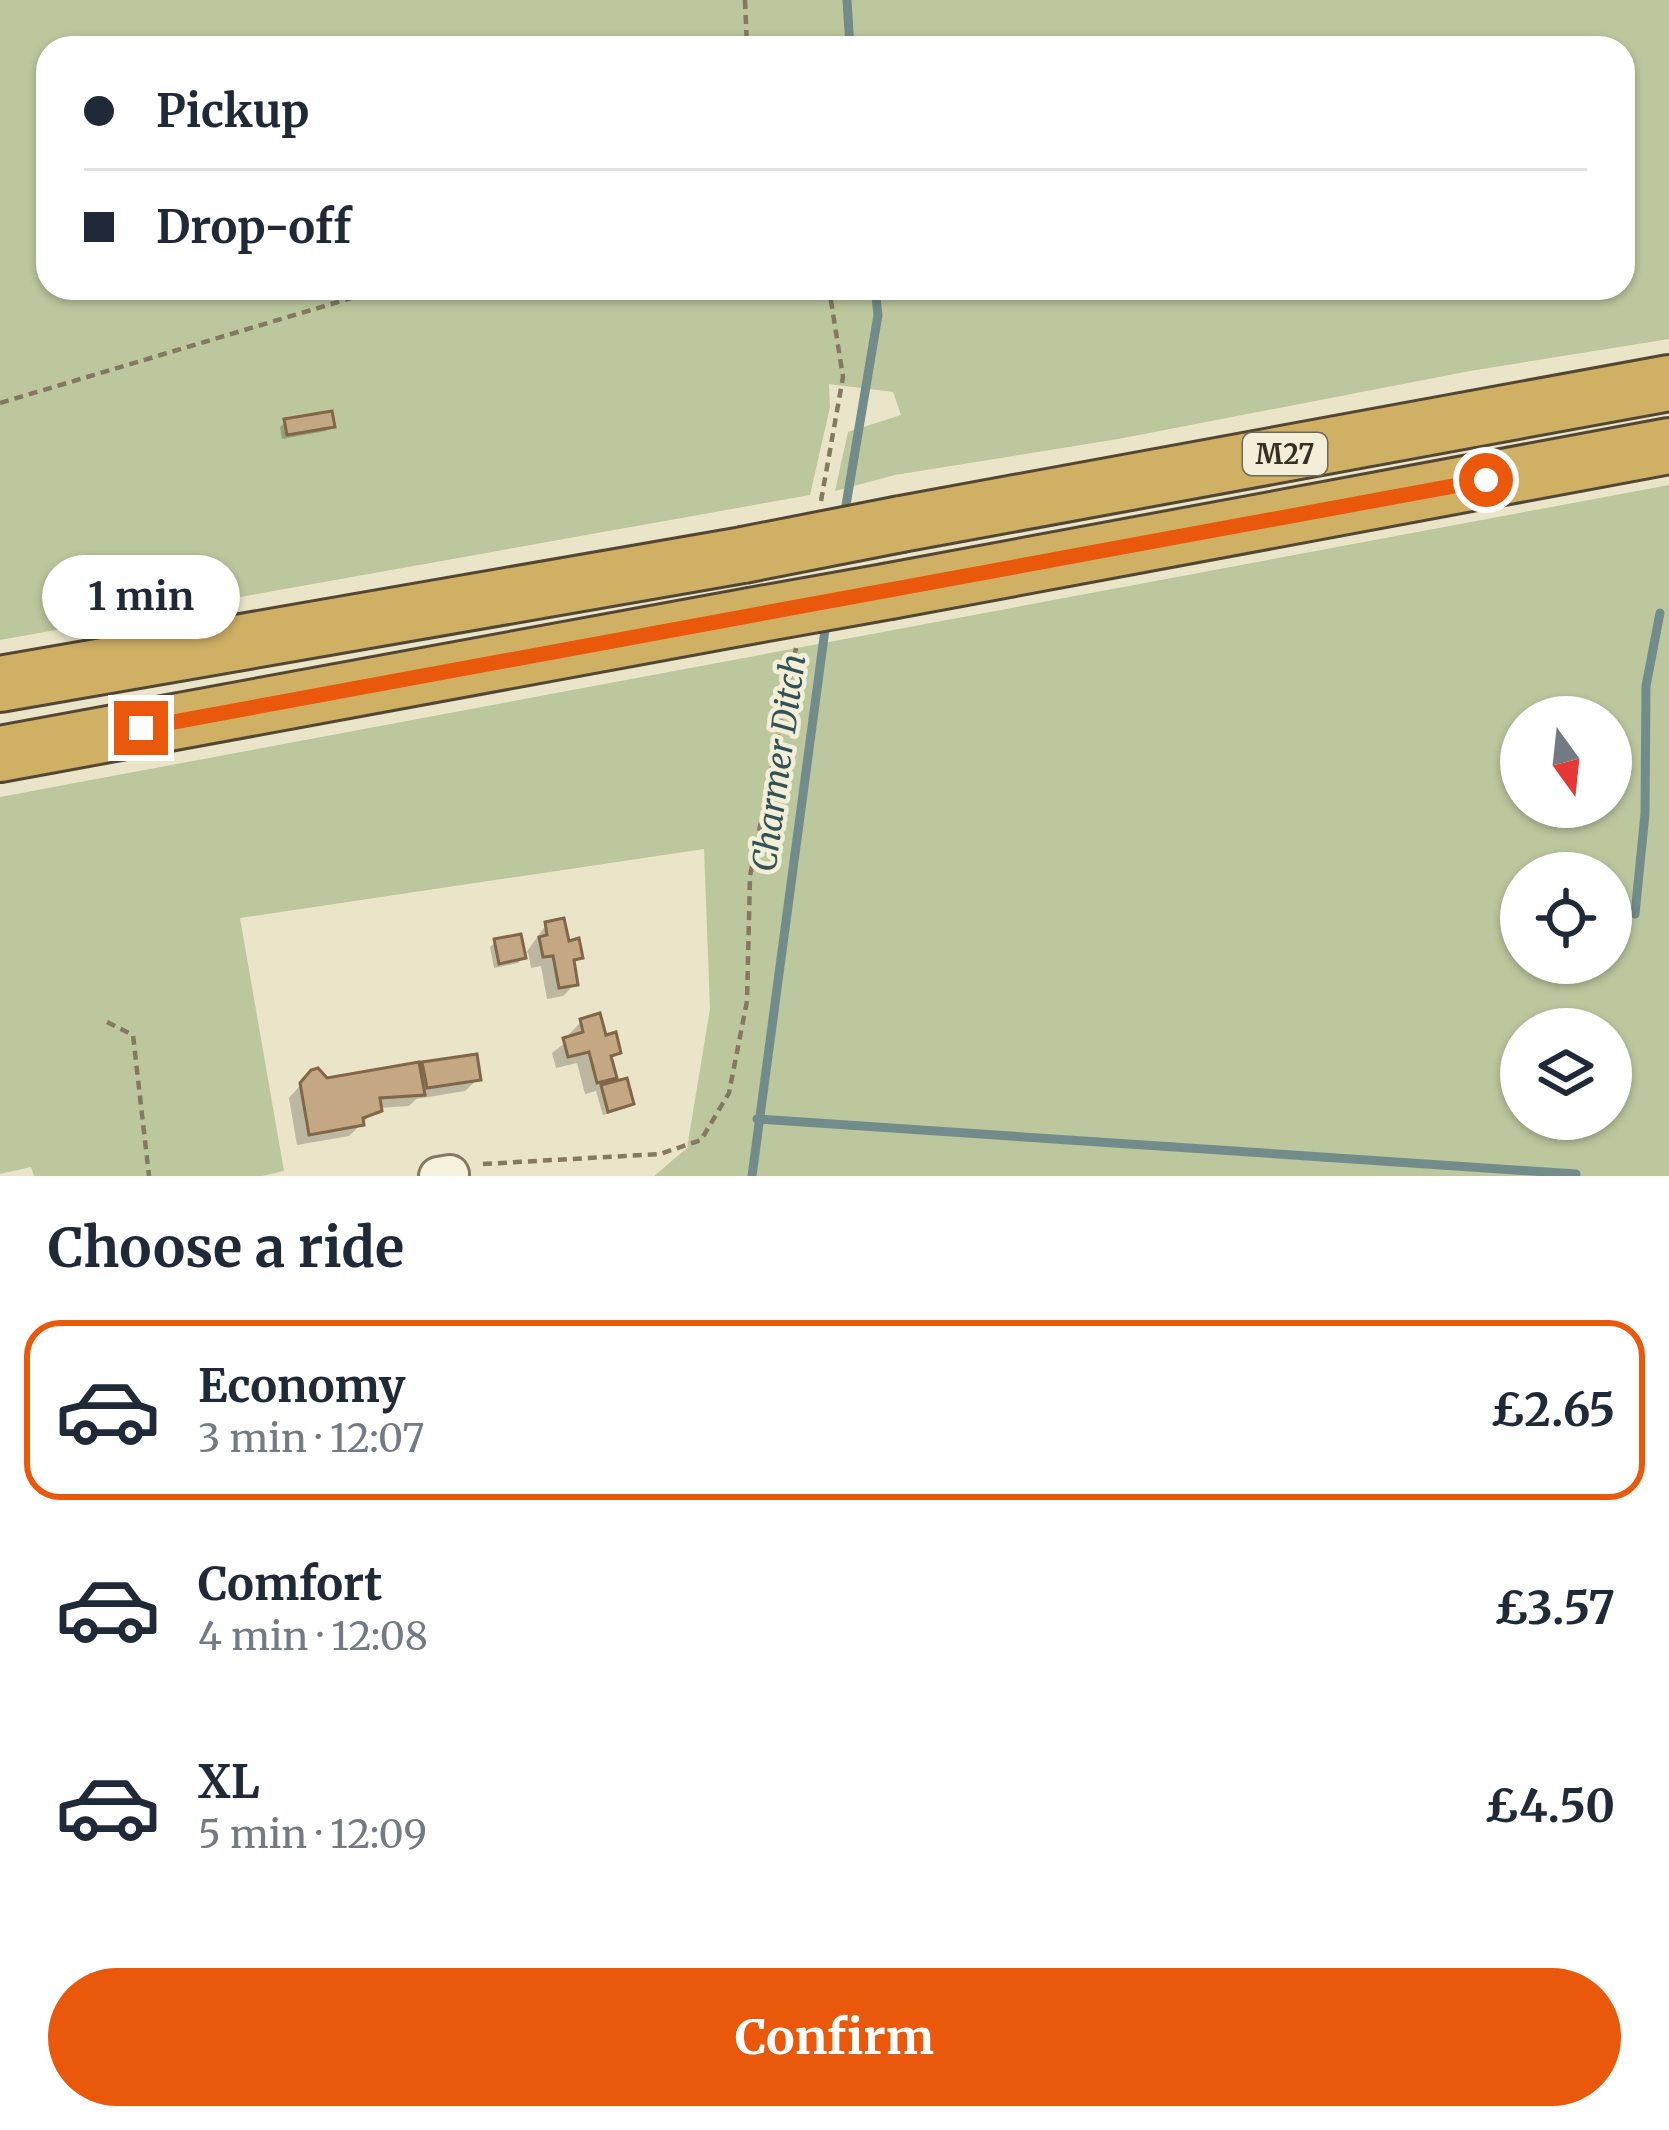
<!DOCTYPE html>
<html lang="en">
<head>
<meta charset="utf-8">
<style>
	body { margin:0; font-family:Merriweather,serif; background:#f2f2f3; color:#1f2937; height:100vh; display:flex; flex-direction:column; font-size:45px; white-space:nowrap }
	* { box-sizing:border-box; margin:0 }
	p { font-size:39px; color:#747a83 }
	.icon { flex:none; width:66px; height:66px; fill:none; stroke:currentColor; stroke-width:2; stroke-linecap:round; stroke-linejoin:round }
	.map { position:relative; height:1176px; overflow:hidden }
	.drawer { display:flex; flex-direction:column; background:#fff; flex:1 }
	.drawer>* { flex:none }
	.hud { position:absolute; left:36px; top:36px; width:1599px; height:264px; border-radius:36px; box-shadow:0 3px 9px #0004; display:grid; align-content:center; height:264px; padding:0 48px; background:#fff }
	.needle { width:78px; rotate:165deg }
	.fabs { position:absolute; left:1500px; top:696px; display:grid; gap:24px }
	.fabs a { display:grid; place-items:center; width:132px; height:132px; border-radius:50%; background:#fff; box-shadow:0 3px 9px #0004; font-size:60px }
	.end { position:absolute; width:54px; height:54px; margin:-27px; border:15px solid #ea580c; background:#fff; box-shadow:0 0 0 6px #fff }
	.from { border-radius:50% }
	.bubble { position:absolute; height:84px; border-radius:42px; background:#fff; box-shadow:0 3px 9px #0004; font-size:39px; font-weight:700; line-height:84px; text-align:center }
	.hud b { display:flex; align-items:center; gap:42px; height:114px; font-size:45px }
	.hud b+b { border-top:3px solid #e0e1e3 }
	.hud i { width:30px; height:30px; background:#1f2937 }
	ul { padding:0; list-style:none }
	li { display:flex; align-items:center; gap:36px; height:180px; margin:0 24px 18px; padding:0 24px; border:6px solid transparent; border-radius:36px }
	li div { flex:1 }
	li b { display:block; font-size:45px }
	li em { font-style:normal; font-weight:700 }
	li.on { border-color:#ea580c }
	li>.icon { width:108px; height:108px; stroke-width:1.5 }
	h2 { padding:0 48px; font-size:54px; line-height:144px }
	.action { display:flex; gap:24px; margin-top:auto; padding:24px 48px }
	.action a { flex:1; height:138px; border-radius:72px; background:#ea580c; color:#fff; font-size:48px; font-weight:700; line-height:138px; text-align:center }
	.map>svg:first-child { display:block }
	.green { fill:#bcc79e; fill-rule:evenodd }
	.shadow { fill:#0003 }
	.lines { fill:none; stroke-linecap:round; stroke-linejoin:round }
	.stream { stroke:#718c8a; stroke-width:9 }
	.building { fill:#c4a884; stroke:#816748; stroke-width:3 }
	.minor-casing { stroke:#847960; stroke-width:42 }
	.highway-casing { stroke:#534733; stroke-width:60 }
	.path { stroke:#847960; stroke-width:4.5; stroke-dasharray:9 6; stroke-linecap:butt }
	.minor { stroke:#f5f2dc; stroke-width:36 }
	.highway { stroke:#cfb065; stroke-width:54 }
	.highway-bridge-casing { stroke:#534733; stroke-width:60; stroke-linecap:butt }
	.highway-bridge { stroke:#cfb065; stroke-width:54 }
	.route { stroke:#ea580c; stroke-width:15 }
	.labels { text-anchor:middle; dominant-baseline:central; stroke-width:9; stroke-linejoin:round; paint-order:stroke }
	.shield { fill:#f2eed8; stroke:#6f6859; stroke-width:3 }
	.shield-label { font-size:27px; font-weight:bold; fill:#372f22 }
	.water-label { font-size:33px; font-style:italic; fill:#335255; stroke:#f2eed8 }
</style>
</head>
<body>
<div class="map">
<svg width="1669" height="1176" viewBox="0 0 1669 1176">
	<rect width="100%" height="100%" fill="#eae5c9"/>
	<path class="green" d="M 0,0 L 1669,0 L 1669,339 L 1470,371 L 1118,439 L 895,475 L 835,491 L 848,432 L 901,415 L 893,392 L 829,384 L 830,407 L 810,495 L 0,640 ZM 48,48 L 1623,48 L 1623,288 L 48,288 Z
		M 1669,485 L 1669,1176 L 654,1176 L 687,1148 L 710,1009 L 704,849 L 240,918 L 284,1171 L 262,1176 L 34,1176 L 31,1167 L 0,1174 L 0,797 ZM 1521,717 L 1611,717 L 1611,807 L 1521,807 ZM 1521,873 L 1611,873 L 1611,963 L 1521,963 ZM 1521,1029 L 1611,1029 L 1611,1119 L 1521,1119 Z"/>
	<path class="shadow" d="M 286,422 L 332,426 L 326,431 L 282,439 L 280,427 Z
		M 546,925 L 580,957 L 572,965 L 575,984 L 563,996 L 547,999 L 541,966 L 531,968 L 528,952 L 518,963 L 494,968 L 490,947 L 496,942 L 523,957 Z
		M 581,1022 L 618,1052 L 609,1061 L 614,1078 L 604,1087 L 631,1103 L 626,1108 L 603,1115 L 596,1091 L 585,1094 L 577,1063 L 556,1068 L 552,1053 L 570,1039 L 569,1034 Z
		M 424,1065 L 478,1079 L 465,1091 L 416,1099 L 409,1106 L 378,1108 L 349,1136 L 297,1145 L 289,1098 L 312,1072 L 326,1081 L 418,1071 Z"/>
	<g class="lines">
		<path class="stream" d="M 847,0 L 850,48
			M 844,517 L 878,315 L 875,288
			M 1635,914 L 1645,814 L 1646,686 L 1660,613
			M 757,1119 L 1576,1174
			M 752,1176 L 826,622"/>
	</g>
	<path class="building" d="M 332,411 L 335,427 L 287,435 L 284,419 Z
		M 564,918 L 569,941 L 579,938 L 583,958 L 574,960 L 578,985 L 559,988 L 553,956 L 543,957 L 539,937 L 547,935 L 545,922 Z
		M 521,934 L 526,958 L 499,964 L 494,939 Z
		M 600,1013 L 606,1035 L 616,1032 L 621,1053 L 611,1056 L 617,1078 L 597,1083 L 589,1052 L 568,1057 L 563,1038 L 583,1032 L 580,1019 Z
		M 477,1054 L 481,1080 L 427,1088 L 422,1062 Z
		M 419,1062 L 425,1095 L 380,1098 L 382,1111 L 363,1118 L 364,1125 L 309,1135 L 300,1083 L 311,1070 L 318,1068 L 327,1078 Z
		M 627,1078 L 634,1104 L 608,1112 L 601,1085 Z"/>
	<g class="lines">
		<defs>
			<path id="minor" d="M 438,1176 L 450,1174"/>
			<path id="highway" d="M 901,524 L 1669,383
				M 890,591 L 1669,446
				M 0,684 L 743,555
				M 0,754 L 750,616"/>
		</defs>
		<use href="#minor" class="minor-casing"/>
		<use href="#highway" class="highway-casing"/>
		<path class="path" d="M 745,0 L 747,48
			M 0,403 L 385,288
			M 821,501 L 843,377 L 829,288
			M 107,1022 L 133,1035 L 149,1176
			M 483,1164 L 660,1154 L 701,1140 L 729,1093 L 747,1001 L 750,876 L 796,648"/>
		<use href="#minor" class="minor"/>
		<use href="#highway" class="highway"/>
		<defs>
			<path id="highway-bridge" d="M 743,555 L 901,524
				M 750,616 L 890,591"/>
		</defs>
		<use href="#highway-bridge" class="highway-bridge-casing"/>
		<use href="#highway-bridge" class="highway-bridge"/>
	</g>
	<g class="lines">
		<path class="route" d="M 141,728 L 1486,480"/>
	</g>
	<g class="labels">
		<rect class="shield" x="1243" y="433" width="84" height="42" rx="9"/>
		<g class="shield-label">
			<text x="1285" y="454">M27</text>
		</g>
		<g class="water-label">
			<text transform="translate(779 763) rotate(-82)">Charmer Ditch</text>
		</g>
	</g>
</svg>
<div class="fabs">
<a><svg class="needle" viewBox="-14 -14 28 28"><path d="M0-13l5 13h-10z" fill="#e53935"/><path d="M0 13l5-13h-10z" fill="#747a83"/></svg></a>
<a><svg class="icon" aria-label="locate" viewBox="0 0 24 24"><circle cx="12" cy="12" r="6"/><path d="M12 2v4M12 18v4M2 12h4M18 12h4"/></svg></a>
<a><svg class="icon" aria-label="layers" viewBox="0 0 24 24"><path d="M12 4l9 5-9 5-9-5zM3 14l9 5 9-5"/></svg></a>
</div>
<i class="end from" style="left:1486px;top:480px"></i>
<i class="end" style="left:141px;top:728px"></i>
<div class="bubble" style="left:42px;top:555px;width:198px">1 min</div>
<div class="hud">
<b><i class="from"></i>Pickup</b>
<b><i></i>Drop-off</b>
</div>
</div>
<section class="drawer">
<h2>Choose a ride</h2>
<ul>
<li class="on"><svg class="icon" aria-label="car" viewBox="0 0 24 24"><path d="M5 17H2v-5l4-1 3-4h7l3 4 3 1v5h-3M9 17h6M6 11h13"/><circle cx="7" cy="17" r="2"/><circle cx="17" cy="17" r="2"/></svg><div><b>Economy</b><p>3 min · 12:07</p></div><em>£2.65</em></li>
<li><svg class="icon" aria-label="car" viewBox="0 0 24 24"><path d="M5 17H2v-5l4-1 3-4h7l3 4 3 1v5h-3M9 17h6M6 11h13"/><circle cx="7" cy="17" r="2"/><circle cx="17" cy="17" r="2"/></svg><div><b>Comfort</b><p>4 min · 12:08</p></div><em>£3.57</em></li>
<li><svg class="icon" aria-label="car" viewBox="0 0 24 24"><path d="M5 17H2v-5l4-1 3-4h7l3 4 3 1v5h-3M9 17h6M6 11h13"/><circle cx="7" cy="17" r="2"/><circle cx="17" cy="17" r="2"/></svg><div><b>XL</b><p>5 min · 12:09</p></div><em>£4.50</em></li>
</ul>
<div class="action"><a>Confirm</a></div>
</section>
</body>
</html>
